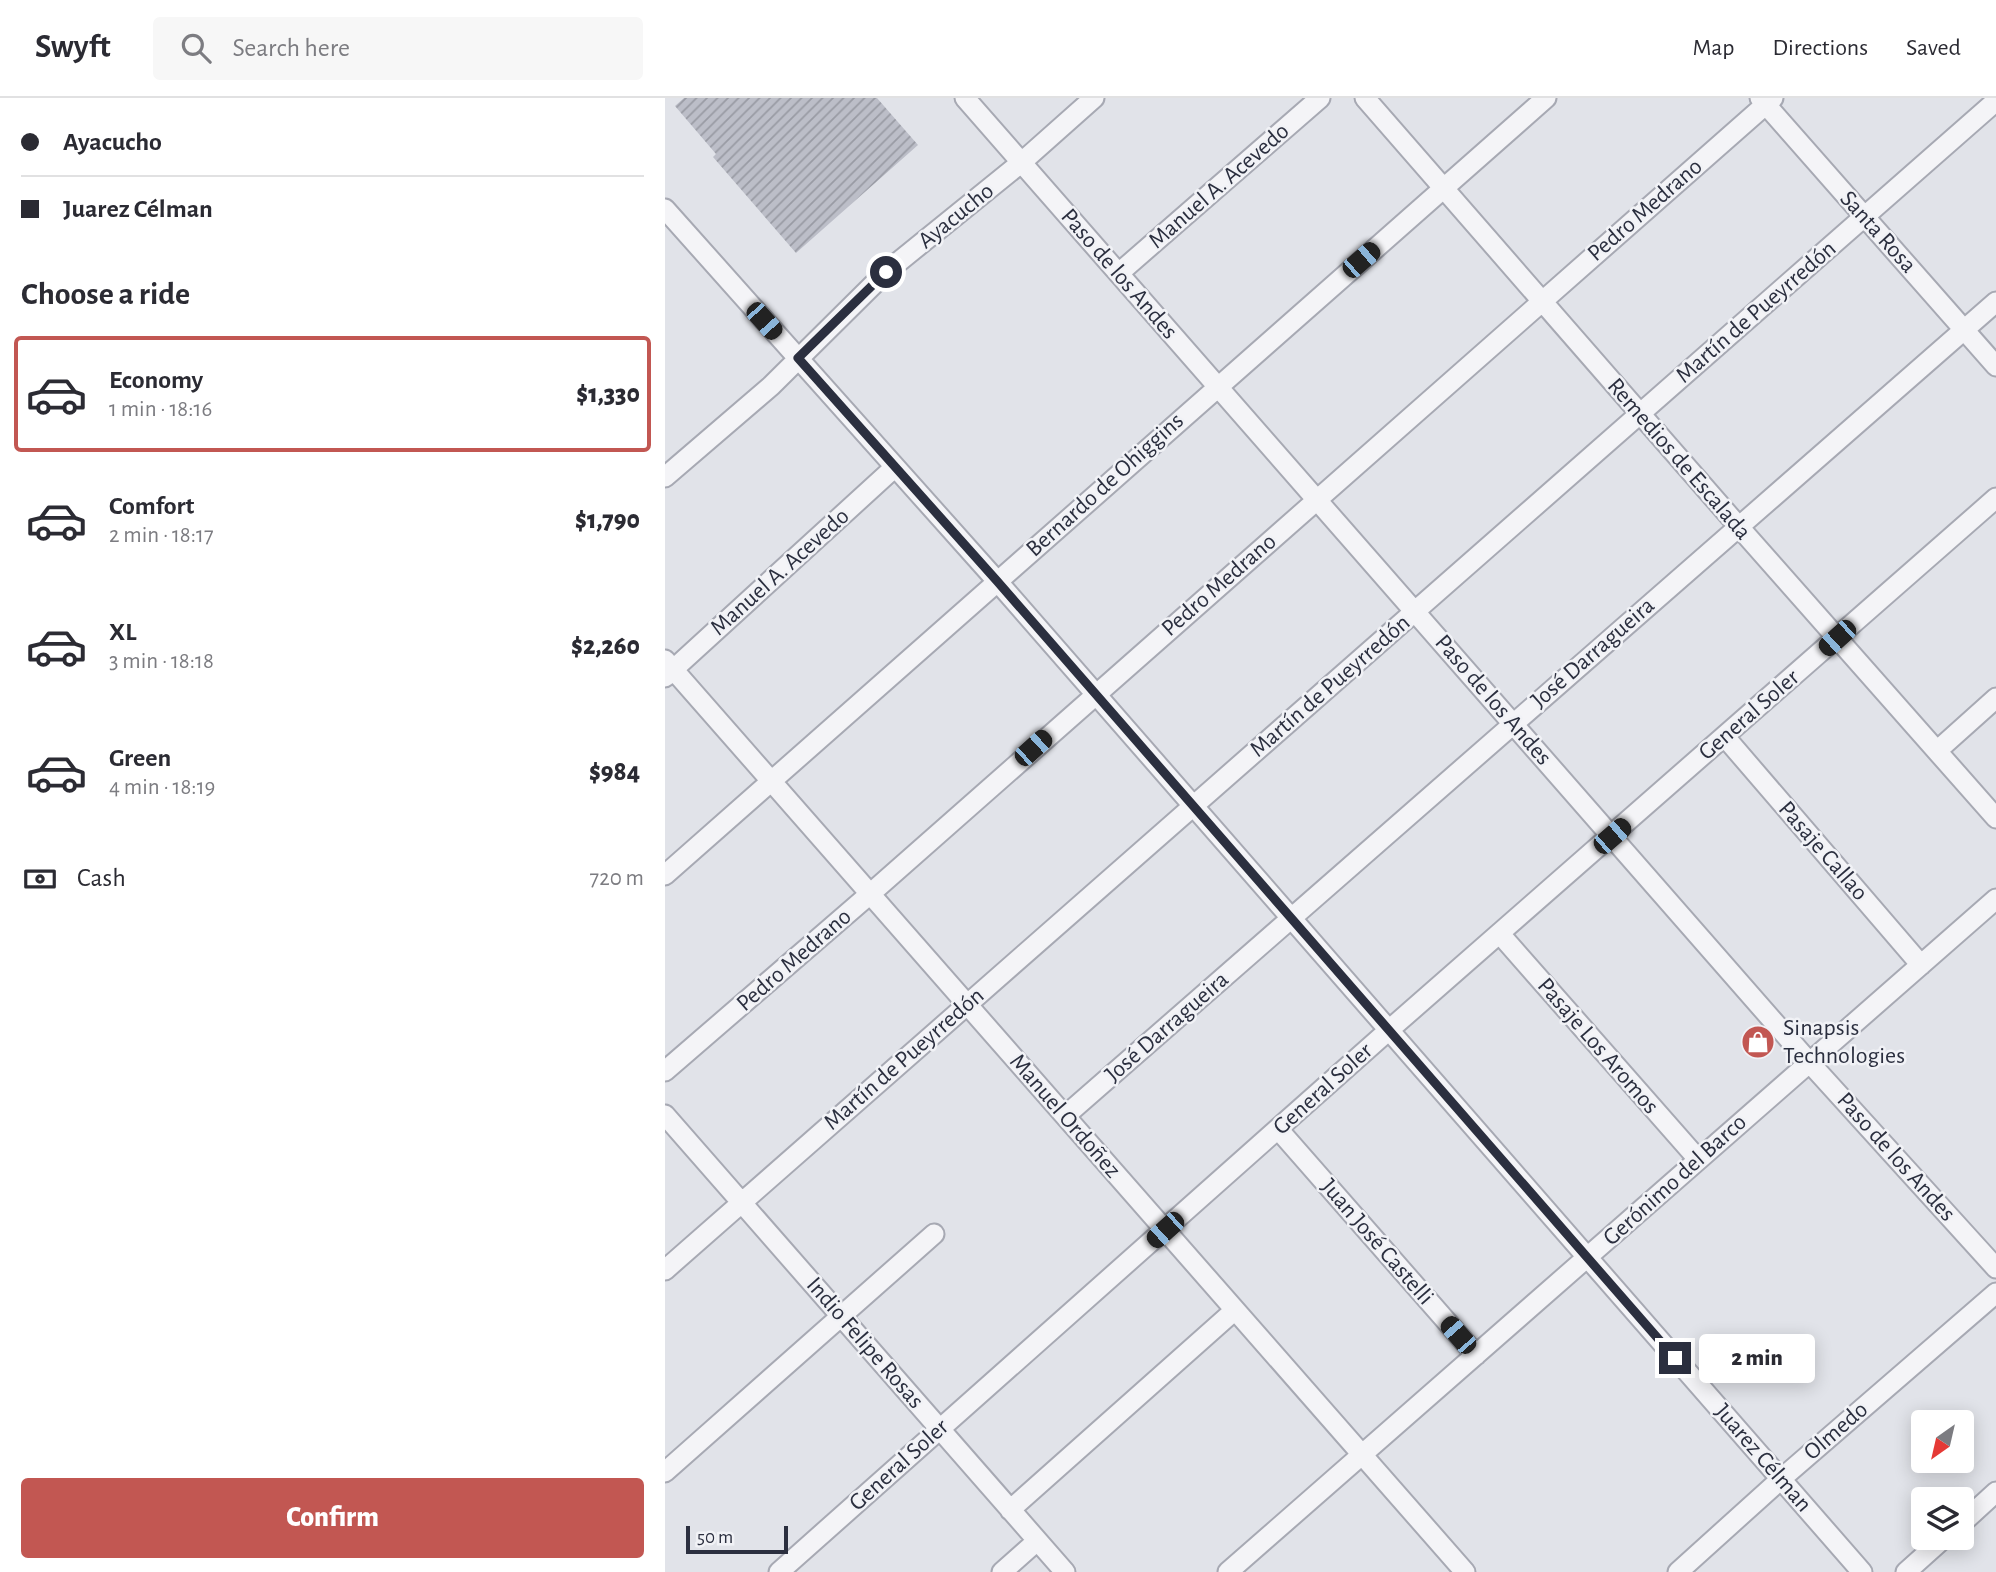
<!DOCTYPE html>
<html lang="en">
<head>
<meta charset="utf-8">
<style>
	body { margin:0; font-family:"Alegreya Sans",sans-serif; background:#f7f7f7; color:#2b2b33; height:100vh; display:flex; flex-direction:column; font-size:26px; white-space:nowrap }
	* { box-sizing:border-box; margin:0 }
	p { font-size:23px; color:#7c7c81 }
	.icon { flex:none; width:38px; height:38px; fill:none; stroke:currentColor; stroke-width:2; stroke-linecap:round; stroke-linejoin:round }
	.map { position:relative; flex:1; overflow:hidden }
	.side { display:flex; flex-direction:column; background:#fff; width:665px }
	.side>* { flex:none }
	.banner { display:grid; align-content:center; height:154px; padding:0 21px; background:#fff }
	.needle { width:46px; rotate:214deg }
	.tools { position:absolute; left:1246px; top:1312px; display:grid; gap:14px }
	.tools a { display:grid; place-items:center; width:63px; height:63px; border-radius:7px; background:#fff; box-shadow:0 4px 18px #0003; font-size:35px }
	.scale { position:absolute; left:21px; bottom:18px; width:102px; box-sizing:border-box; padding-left:7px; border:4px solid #2b2f3f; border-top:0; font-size:19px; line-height:24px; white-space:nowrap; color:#2b2f3f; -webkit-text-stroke:5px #f1f2f6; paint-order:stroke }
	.end { position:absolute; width:32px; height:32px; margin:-16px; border:9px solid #2b2f3f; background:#fff; box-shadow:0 0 0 4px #fff }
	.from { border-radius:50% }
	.bubble { position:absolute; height:49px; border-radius:7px; background:#fff; box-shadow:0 4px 18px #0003; font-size:23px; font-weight:800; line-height:49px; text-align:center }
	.car { position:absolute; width:21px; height:42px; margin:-21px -10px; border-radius:9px; box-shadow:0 0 5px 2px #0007; background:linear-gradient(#222 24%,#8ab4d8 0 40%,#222 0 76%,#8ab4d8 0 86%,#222 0) }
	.banner b { display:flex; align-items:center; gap:24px; height:66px; font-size:26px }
	.banner b+b { border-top:2px solid #e1e1e2 }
	.banner i { width:18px; height:18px; background:#2b2b33 }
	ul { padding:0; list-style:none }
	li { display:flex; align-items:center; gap:21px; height:116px; margin:0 14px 10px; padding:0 7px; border:4px solid transparent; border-radius:7px }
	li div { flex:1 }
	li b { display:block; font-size:26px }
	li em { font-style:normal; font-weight:800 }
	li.active { border-color:#c25752 }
	li>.icon { width:63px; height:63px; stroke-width:1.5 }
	h2 { padding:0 21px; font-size:32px; line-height:84px }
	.pay { display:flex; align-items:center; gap:18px; height:77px; padding:0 21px; font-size:26px }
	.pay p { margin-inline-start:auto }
	.button { display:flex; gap:14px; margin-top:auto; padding:14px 21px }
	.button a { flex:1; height:80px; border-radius:7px; background:#c25752; color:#fff; font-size:28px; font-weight:800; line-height:80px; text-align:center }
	header { display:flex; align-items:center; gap:42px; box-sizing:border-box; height:98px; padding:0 35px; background:#fff; border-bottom:2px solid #e1e1e2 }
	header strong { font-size:33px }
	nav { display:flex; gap:38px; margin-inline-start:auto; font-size:24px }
	.search { width:490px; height:63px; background:#f7f7f7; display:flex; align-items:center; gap:18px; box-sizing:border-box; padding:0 24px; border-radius:7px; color:#7c7c81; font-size:26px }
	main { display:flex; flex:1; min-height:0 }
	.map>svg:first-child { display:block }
	.building { fill:url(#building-hatch) }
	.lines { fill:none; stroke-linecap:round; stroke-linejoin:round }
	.minor-casing { stroke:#a7a9b3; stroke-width:23 }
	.minor { stroke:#f4f4f7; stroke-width:19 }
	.route { stroke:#2b2f3f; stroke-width:9 }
	.labels { text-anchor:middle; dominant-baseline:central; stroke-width:5; stroke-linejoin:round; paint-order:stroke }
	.street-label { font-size:24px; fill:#2b2f3f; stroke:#f1f2f6 }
	.poi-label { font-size:24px; fill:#2b2f3f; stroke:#f1f2f6; text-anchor:start }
</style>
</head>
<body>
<header>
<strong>Swyft</strong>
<div class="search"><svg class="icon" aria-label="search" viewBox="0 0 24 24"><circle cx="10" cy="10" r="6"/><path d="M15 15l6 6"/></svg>Search here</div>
<nav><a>Map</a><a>Directions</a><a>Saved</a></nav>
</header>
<main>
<section class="side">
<div class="banner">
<b><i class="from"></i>Ayacucho</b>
<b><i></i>Juarez Célman</b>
</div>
<h2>Choose a ride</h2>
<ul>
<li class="active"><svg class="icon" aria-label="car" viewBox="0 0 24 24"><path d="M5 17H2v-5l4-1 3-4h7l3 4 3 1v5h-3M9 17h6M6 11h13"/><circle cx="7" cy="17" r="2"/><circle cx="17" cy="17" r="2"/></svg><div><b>Economy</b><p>1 min · 18:16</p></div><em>$1,330</em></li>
<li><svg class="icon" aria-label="car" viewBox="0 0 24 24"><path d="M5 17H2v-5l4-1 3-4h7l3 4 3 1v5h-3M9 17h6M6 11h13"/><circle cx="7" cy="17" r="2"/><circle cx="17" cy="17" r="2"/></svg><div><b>Comfort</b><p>2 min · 18:17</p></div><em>$1,790</em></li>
<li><svg class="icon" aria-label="car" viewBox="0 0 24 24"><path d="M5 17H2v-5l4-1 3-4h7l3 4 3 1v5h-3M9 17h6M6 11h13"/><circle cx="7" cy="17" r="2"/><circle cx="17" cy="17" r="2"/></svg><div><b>XL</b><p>3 min · 18:18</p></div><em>$2,260</em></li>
<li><svg class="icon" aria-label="car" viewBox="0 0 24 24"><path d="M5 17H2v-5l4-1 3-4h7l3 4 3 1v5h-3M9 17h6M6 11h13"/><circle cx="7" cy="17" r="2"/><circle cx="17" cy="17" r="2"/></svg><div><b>Green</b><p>4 min · 18:19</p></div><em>$984</em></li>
</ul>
<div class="pay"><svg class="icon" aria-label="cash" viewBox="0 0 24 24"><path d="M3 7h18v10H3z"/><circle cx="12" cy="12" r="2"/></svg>Cash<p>720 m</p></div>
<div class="button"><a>Confirm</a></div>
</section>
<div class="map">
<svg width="1331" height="1474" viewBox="0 0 1331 1474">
	<defs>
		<pattern id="building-hatch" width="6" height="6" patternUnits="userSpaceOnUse" patternTransform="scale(1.75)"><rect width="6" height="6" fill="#bcbec8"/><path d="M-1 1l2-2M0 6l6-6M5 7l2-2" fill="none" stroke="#999ba4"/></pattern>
	</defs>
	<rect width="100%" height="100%" fill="#e1e3e9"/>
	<path class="building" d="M 19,0 L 212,0 L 253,47 L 131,155 L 48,59 L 51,56 L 10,8 Z"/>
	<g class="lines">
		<defs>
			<path id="minor" d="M 300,0 L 1144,964 L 1331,1170
				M 700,0 L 1074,429 L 1331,720
				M 1095,0 L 1331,268
				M 0,111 L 332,483 L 1197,1474
				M 454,175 L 655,0
				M 0,379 L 106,288 L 221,174 L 357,64 L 429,0
				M 0,562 L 800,1474
				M 0,579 L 230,369
				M 1060,639 L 1256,867
				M 1273,652 L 1331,600
				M 0,777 L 881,0
				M 835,836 L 1032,1060
				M 0,973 L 205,796 L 1108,0
				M 0,1017 L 400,1474
				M 400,1018 L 1331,204
				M 613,1031 L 811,1257
				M 0,1172 L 1331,3
				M 0,1374 L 269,1136
				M 345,1412 L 570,1212
				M 1297,1425 L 1331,1394
				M 114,1474 L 724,932 L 1331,400
				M 337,1474 L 372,1443
				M 563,1474 L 1331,801
				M 1013,1474 L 1116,1381 L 1331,1195
				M 1241,1474 L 1279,1440"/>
		</defs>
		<use href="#minor" class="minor-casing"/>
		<use href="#minor" class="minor"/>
	</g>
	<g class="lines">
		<path class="route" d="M 221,174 L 133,260 L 332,483 L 1010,1260"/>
	</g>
	<defs>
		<symbol id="shop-disc" viewBox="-11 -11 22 22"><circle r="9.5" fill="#c25752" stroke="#f1f2f6"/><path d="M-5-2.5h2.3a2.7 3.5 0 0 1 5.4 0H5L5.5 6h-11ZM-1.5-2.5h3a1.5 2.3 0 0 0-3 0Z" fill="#fff"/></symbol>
	</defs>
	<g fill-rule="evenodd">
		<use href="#shop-disc" x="1074" y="925" width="38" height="38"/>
	</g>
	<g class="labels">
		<g class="street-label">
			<text transform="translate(554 88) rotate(-41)">Manuel A. Acevedo</text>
			<text transform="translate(980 112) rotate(-41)">Pedro Medrano</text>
			<text transform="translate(291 118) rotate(-39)">Ayacucho</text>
			<text transform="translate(1213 134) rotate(48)">Santa Rosa</text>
			<text transform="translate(454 176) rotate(49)">Paso de los Andes</text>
			<text transform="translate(1091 214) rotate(-41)">Martín de Pueyrredón</text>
			<text transform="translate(1014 361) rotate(49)">Remedios de Escalada</text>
			<text transform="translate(440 387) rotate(-42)">Bernardo de Ohiggins</text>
			<text transform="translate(115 474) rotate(-42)">Manuel A. Acevedo</text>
			<text transform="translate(554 487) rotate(-41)">Pedro Medrano</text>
			<text transform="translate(928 555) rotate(-41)">José Darragueira</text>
			<text transform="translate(665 588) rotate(-41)">Martín de Pueyrredón</text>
			<text transform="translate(828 602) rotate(49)">Paso de los Andes</text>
			<text transform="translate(1084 617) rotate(-41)">General Soler</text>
			<text transform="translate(1158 753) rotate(49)">Pasaje Callao</text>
			<text transform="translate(129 862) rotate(-41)">Pedro Medrano</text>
			<text transform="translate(502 929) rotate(-41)">José Darragueira</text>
			<text transform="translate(933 948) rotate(49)">Pasaje Los Aromos</text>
			<text transform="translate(239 961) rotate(-41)">Martín de Pueyrredón</text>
			<text transform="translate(658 991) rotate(-42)">General Soler</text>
			<text transform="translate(400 1018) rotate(49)">Manuel Ordoñez</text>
			<text transform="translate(1231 1059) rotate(48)">Paso de los Andes</text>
			<text transform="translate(1010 1082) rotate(-42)">Gerónimo del Barco</text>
			<text transform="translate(712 1144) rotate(49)">Juan José Castelli</text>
			<text transform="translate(200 1245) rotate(49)">Indio Felipe Rosas</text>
			<text transform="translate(1171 1333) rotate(-41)">Olmedo</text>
			<text transform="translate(1098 1360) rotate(49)">Juarez Célman</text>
			<text transform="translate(234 1367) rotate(-42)">General Soler</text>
		</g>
		<g class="poi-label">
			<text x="1118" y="930">Sinapsis<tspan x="1118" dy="28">Technologies</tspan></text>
		</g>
	</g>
</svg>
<div class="tools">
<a><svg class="needle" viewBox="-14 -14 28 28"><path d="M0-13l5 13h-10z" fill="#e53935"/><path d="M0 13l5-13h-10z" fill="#7c7c81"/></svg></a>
<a><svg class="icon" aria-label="layers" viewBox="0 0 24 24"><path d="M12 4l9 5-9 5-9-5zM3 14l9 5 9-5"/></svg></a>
</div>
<div class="scale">50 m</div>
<i class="end from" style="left:221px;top:174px"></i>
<i class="end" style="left:1010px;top:1260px"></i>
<div class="bubble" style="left:1034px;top:1236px;width:116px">2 min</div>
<i class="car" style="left:696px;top:162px;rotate:49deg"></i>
<i class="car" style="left:99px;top:223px;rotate:138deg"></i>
<i class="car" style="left:1172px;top:540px;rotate:228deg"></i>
<i class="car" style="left:368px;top:650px;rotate:48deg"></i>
<i class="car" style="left:947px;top:738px;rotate:49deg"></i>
<i class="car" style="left:500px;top:1132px;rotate:228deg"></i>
<i class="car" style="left:793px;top:1237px;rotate:319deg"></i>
</div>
</main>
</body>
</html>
